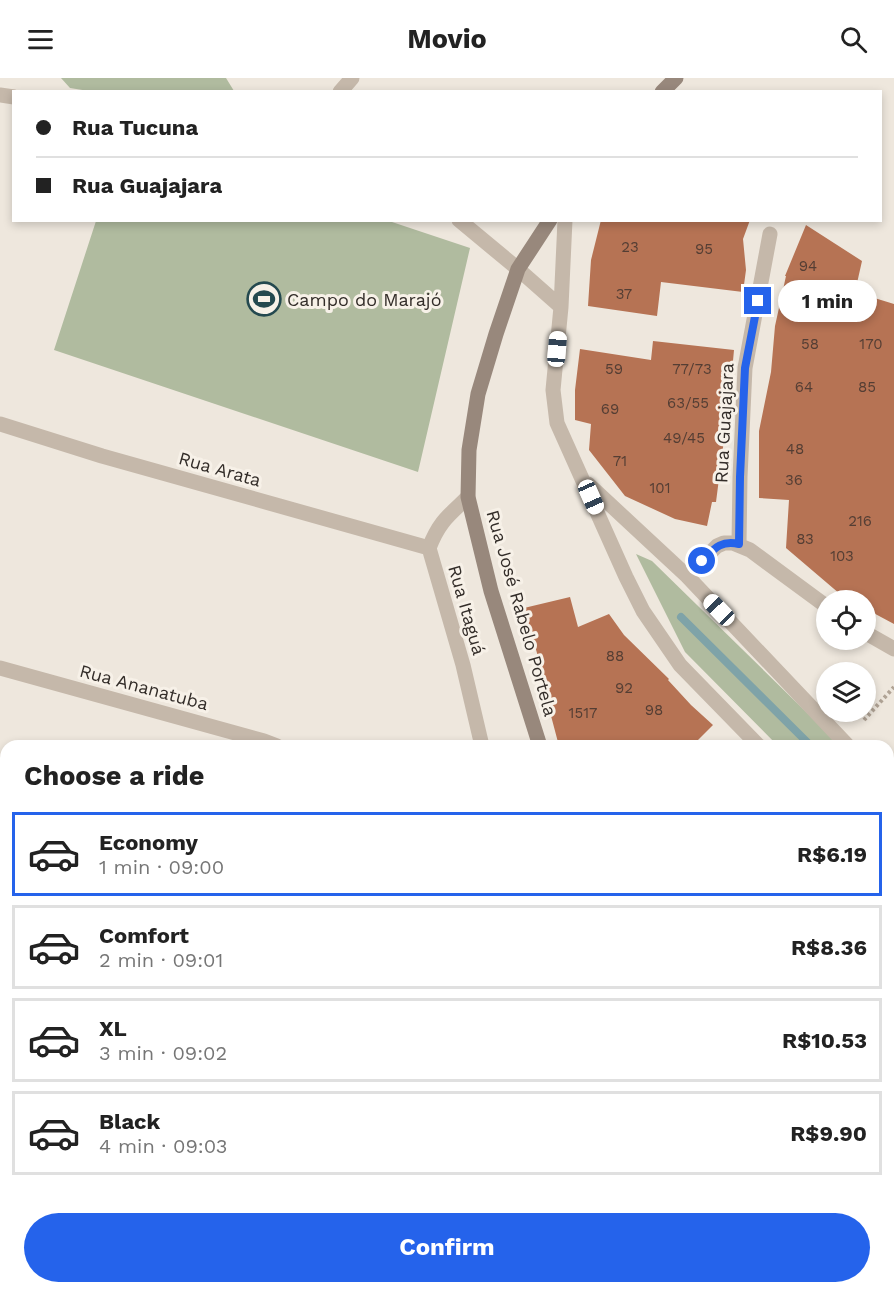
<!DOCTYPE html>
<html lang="en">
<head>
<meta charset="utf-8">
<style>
	body { margin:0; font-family:"Work Sans",sans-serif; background:#f6f6f6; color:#222; height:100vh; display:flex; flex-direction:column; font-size:22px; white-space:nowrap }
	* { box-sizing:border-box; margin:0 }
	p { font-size:20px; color:#767676 }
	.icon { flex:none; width:33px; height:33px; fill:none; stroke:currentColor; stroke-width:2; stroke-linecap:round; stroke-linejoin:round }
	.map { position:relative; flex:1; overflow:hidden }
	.sheet { position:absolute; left:0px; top:662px; width:894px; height:554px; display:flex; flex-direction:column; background:#fff; border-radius:18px 18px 0 0; box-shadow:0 3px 9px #0003 }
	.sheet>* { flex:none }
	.top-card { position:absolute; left:12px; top:12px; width:870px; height:132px; border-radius:0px; box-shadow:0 3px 9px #0003; display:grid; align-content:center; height:132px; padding:0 24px; background:#fff }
	.controls { position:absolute; left:816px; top:512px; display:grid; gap:12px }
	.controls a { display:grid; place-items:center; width:60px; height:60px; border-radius:50%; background:#fff; box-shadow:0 3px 9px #0003; font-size:30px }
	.end { position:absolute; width:27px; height:27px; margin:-14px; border:8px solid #2563eb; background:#fff; box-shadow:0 0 0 3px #fff }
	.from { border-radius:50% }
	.bubble { position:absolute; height:42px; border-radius:21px; background:#fff; box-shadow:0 3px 9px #0003; font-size:20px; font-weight:700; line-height:42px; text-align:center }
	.car { position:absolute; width:18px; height:36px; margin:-18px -9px; border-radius:8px; box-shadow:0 0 4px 2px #0007; background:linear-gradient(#fff 24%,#345 0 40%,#fff 0 76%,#345 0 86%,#fff 0) }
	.top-card b { display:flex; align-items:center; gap:21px; height:57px; font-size:22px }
	.top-card b+b { border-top:2px solid #e0e0e0 }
	.top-card i { width:15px; height:15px; background:#222 }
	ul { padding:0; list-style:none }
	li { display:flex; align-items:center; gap:18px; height:84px; margin:0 12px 9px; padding:0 12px; border:3px solid #e0e0e0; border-radius:0px }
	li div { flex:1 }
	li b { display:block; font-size:22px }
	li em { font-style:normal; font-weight:700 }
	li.active { border-color:#2563eb }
	li>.icon { width:54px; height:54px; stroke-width:1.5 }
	h2 { padding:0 24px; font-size:27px; line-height:72px }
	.primary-button { display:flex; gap:12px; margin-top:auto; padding:12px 24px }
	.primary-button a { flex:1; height:69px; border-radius:36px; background:#2563eb; color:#fff; font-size:24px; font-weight:700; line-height:69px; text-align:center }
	header { display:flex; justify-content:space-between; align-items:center; height:78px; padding:0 24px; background:#fff; font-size:27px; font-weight:700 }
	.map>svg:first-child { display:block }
	.green { fill:#b0bb9f }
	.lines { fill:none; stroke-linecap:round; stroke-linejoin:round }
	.stream { stroke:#7fa3a8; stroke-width:8 }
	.building { fill:#b67354 }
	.path { stroke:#b0a395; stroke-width:4; stroke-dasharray:3 3; stroke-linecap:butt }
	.street { stroke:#c5b8aa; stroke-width:15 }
	.secondary { stroke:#98887c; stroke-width:15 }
	.route { stroke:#2563eb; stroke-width:8 }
	.labels { text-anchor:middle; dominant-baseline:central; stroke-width:6; stroke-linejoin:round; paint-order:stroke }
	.number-label { font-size:15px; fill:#543e34 }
	.poi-label { font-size:18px; fill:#332d29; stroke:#f7f1e8; text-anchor:start }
	.street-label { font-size:18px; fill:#332d29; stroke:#f7f1e8 }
</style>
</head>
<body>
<header><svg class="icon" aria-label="menu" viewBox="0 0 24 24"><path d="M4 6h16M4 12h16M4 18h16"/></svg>Movio<svg class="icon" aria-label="search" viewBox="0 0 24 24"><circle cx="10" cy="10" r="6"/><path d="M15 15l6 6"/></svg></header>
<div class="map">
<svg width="894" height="1214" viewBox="0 0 894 1214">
	<rect width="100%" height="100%" fill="#eee7dd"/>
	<path class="green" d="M 61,0 L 226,0 L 234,13 L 95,14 L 70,10 Z
		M 96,143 L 389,143 L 470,170 L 418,394 L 54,272 Z
		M 636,476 L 652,483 L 840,667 L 777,667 L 685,574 Z
		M 888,715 L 894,720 L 894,785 L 888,779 Z"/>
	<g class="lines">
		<path class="stream" d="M 681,539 L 811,668
			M 888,744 L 894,750"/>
	</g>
	<path class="building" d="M 601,142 L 750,142 L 743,161 L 746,192 L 743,214 L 661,204 L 657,238 L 588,228 L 591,182 Z
		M 806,147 L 862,183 L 855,214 L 894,226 L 894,546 L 866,531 L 866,522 L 847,522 L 786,470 L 789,422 L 759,420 L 759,353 L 771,294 L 775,248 L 786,198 L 785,198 Z
		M 653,263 L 734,272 L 730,315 L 716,424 L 712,424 L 707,448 L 675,441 L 625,418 L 589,372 L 591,346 L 575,342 L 575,312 L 580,271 L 651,282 Z
		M 570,519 L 578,549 L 609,536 L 624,557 L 669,601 L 668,602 L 691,627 L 713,647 L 692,668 L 559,668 L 550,634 L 552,633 L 539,582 L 524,530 Z"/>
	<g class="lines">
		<path class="path" d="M 864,642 L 894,609"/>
		<path class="street" d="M 340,14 L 352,0
			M 0,17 L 14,19
			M 459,142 L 518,191 L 561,229
			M 565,142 L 561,229 L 553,312 L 557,345 L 626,499 L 643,533 L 680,587 L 759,668
			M 0,346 L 102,378 L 429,470
			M 588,406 L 687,498 L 848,668
			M 468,419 C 448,438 439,444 429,470 L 463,587 L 482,668
			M 739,466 L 740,399 L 745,290 L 770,156
			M 687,498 L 717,468 L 724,465 L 733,465 L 750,472 L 826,528
			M 866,555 L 894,571
			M 0,590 L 264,663 L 277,668
			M 888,707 L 894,713
			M 888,799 L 894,805
			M 0,820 L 6,822
			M 888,981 L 894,986
			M 888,1014 L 894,1008
			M 0,1029 L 6,1026
			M 888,1131 L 894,1131
			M 294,1214 L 300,1209"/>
		<path class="secondary" d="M 662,14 L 676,0
			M 540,668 L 491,513 L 468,419 L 469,372 L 478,316 L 496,256 L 518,191 L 550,142
			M 403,1214 L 407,1209"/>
	</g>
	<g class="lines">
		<path class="route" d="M 702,483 C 714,471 720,462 739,466 L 740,399 L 745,290 L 758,223"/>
	</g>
	<defs>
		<symbol id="stadium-ring" viewBox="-11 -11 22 22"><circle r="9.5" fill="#f7f1e8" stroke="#24494f" stroke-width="1.5"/><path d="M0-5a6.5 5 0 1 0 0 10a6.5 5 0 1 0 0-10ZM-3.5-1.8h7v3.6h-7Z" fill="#24494f"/></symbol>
	</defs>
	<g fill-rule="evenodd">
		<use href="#stadium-ring" x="245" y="202" width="38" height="38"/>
	</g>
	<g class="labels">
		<g class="number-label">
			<text x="630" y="169">23</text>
			<text x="704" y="171">95</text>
			<text x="808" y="188">94</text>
			<text x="624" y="216">37</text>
			<text x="810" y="266">58</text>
			<text x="871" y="266">170</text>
			<text x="614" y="291">59</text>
			<text x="692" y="291">77/73</text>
			<text x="804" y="309">64</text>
			<text x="867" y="309">85</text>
			<text x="688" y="325">63/55</text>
			<text x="610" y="331">69</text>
			<text x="684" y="360">49/45</text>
			<text x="795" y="371">48</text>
			<text x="620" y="383">71</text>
			<text x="794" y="402">36</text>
			<text x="660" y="410">101</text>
			<text x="860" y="443">216</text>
			<text x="805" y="461">83</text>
			<text x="842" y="478">103</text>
			<text x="615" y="578">88</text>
			<text x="624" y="610">92</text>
			<text x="654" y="632">98</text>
			<text x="583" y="635">1517</text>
		</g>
		<g class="poi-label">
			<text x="287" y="221">Campo do Marajó</text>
		</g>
		<g class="street-label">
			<text transform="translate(724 345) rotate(-87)">Rua Guajajara</text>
			<text transform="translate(220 391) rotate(16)">Rua Arata</text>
			<text transform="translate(467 532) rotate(74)">Rua Itaguá</text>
			<text transform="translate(522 535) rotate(74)">Rua José Rabelo Portela</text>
			<text transform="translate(144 609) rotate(15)">Rua Ananatuba</text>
		</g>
	</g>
</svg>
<div class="controls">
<a><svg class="icon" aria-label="locate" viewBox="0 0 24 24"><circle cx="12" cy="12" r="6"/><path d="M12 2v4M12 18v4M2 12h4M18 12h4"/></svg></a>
<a><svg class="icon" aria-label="layers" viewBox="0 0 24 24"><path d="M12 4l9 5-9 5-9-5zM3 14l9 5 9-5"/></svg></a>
</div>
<i class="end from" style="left:702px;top:483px"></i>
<i class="end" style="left:758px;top:223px"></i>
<div class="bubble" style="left:778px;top:202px;width:99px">1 min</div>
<i class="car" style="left:557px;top:271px;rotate:5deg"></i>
<i class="car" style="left:591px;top:419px;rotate:156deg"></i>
<i class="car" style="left:719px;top:532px;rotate:316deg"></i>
<div class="top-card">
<b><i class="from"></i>Rua Tucuna</b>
<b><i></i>Rua Guajajara</b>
</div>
<section class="sheet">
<h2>Choose a ride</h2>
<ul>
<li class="active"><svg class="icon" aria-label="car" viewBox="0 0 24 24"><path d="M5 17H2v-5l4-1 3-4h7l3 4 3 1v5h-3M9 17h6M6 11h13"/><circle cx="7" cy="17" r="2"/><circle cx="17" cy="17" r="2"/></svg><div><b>Economy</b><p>1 min · 09:00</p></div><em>R$6.19</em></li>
<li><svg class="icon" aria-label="car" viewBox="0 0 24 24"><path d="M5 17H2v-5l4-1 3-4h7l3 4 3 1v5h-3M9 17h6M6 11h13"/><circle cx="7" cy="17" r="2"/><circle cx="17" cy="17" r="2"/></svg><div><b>Comfort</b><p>2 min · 09:01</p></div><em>R$8.36</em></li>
<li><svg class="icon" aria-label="car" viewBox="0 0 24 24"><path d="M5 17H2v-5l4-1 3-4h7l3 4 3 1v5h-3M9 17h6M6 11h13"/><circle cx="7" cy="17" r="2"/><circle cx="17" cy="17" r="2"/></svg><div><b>XL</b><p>3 min · 09:02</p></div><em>R$10.53</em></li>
<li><svg class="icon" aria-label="car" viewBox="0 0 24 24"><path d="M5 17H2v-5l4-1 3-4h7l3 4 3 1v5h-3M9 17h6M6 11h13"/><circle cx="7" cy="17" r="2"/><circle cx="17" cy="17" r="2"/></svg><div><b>Black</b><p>4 min · 09:03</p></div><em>R$9.90</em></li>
</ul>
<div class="primary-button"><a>Confirm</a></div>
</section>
</div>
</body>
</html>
